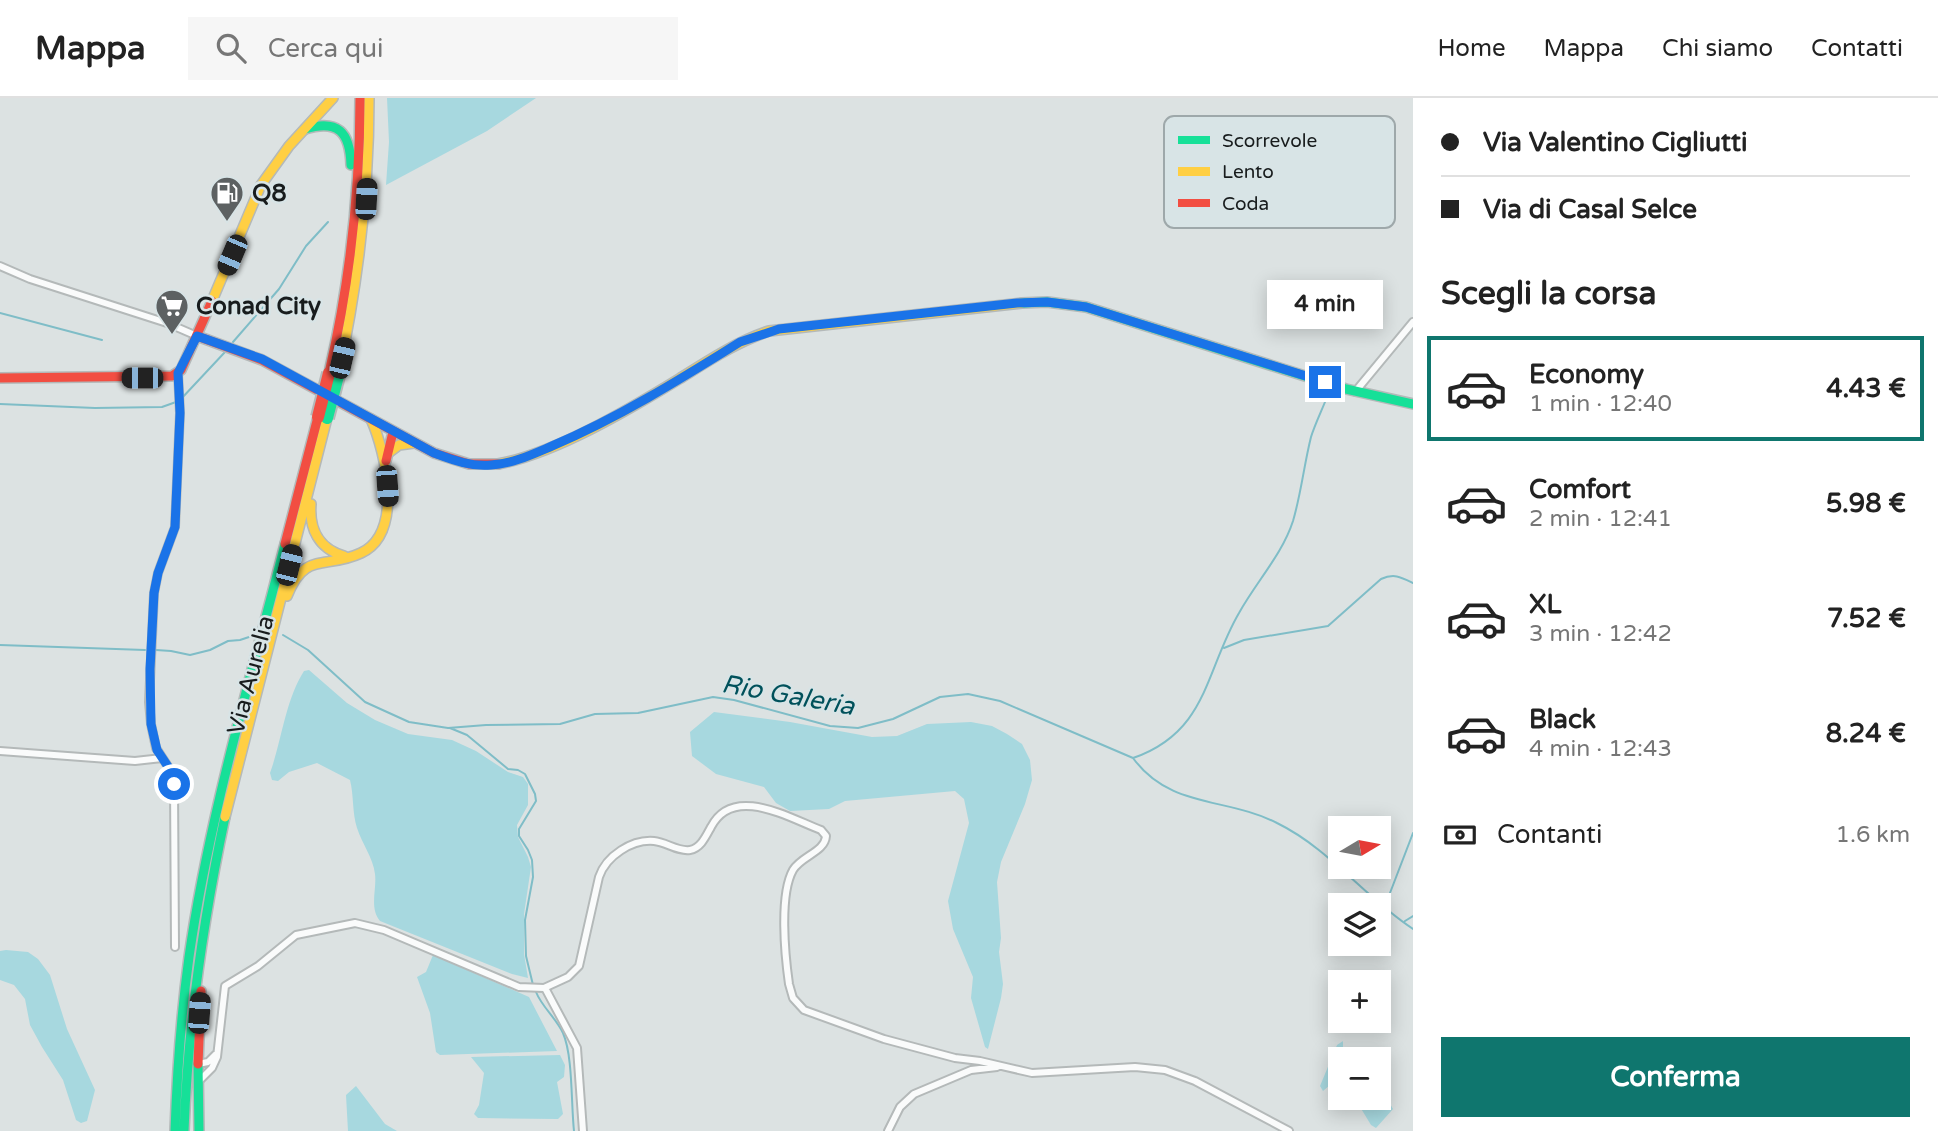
<!DOCTYPE html>
<html lang="it">
<head>
<meta charset="utf-8">
<style>
	body { margin:0; font-family:"Varela Round",sans-serif; background:#f6f6f6; color:#222; height:100vh; display:flex; flex-direction:column; font-size:26px; white-space:nowrap }
	* { box-sizing:border-box; margin:0 }
	p { font-size:23px; color:#767676 }
	.icon { flex:none; width:38px; height:38px; fill:none; stroke:currentColor; stroke-width:2; stroke-linecap:round; stroke-linejoin:round }
	.map { position:relative; flex:1; overflow:hidden }
	.details { display:flex; flex-direction:column; background:#fff; width:525px }
	.details>* { flex:none }
	.banner { display:grid; align-content:center; height:154px; padding:0 28px; background:#fff }
	.needle { width:46px; rotate:80deg }
	.buttons { position:absolute; left:1328px; top:718px; display:grid; gap:14px }
	.buttons a { display:grid; place-items:center; width:63px; height:63px; border-radius:0px; background:#fff; box-shadow:0 4px 18px #0003; font-size:35px }
	.end { position:absolute; width:32px; height:32px; margin:-16px; border:9px solid #1a73e8; background:#fff; box-shadow:0 0 0 4px #fff }
	.from { border-radius:50% }
	.bubble { position:absolute; height:49px; border-radius:0px; background:#fff; box-shadow:0 4px 18px #0003; font-size:23px; font-weight:700; line-height:49px; text-align:center }
	.car { position:absolute; width:21px; height:42px; margin:-21px -10px; border-radius:9px; box-shadow:0 0 5px 2px #0007; background:linear-gradient(#222 24%,#8ab4d8 0 40%,#222 0 76%,#8ab4d8 0 86%,#222 0) }
	.banner b { display:flex; align-items:center; gap:24px; height:66px; font-size:26px }
	.banner b+b { border-top:2px solid #e0e0e0 }
	.banner i { width:18px; height:18px; background:#222 }
	ul { padding:0; list-style:none }
	li { display:flex; align-items:center; gap:21px; height:105px; margin:0 14px 10px; padding:0 14px; border:4px solid transparent; border-radius:0px }
	li div { flex:1 }
	li b { display:block; font-size:26px }
	li em { font-style:normal; font-weight:700 }
	li.on { border-color:#0f766e }
	li>.icon { width:63px; height:63px; stroke-width:1.5 }
	h2 { padding:0 28px; font-size:32px; line-height:84px }
	.pay { display:flex; align-items:center; gap:18px; height:77px; padding:0 28px; font-size:26px }
	.pay p { margin-inline-start:auto }
	.primary-button { display:flex; gap:14px; margin-top:auto; padding:14px 28px }
	.primary-button a { flex:1; height:80px; border-radius:0px; background:#0f766e; color:#fff; font-size:28px; font-weight:700; line-height:80px; text-align:center }
	header { display:flex; align-items:center; gap:42px; box-sizing:border-box; height:98px; padding:0 35px; background:#fff; border-bottom:2px solid #e0e0e0 }
	header strong { font-size:33px }
	nav { display:flex; gap:38px; margin-inline-start:auto; font-size:24px }
	.search { width:490px; height:63px; background:#f6f6f6; display:flex; align-items:center; gap:18px; box-sizing:border-box; padding:0 24px; border-radius:0px; color:#767676; font-size:26px }
	main { display:flex; flex:1; min-height:0 }
	.map>svg:first-child { display:block }
	.green { fill:#a7d8df }
	.lines { fill:none; stroke-linecap:round; stroke-linejoin:round }
	.stream { stroke:#7fbdc7; stroke-width:2 }
	.street-casing { stroke:#b4b9b9; stroke-width:10 }
	.fast-casing { stroke:#b4b9b9; stroke-width:12 }
	.slow-casing { stroke:#b4b9b9; stroke-width:12 }
	.jam-casing { stroke:#b4b9b9; stroke-width:12 }
	.street { stroke:#fafbfb; stroke-width:6 }
	.fast { stroke:#16e098; stroke-width:9 }
	.slow { stroke:#ffcf43; stroke-width:9 }
	.jam { stroke:#f24e42; stroke-width:9 }
	.fast-bridge-casing { stroke:#b4b9b9; stroke-width:16; stroke-linecap:butt }
	.jam-bridge-casing { stroke:#b4b9b9; stroke-width:16; stroke-linecap:butt }
	.fast-bridge { stroke:#16e098; stroke-width:12 }
	.jam-bridge { stroke:#f24e42; stroke-width:12 }
	.route { stroke:#1a73e8; stroke-width:9 }
	.labels { text-anchor:middle; dominant-baseline:central; stroke-width:5; stroke-linejoin:round; paint-order:stroke }
	.poi-label { font-size:24px; font-weight:bold; fill:#181c1d; stroke:#d8e4e6; text-anchor:start }
	.street-label { font-size:24px; fill:#181c1d; stroke:#d8e4e6 }
	.water-label { font-size:26px; font-style:italic; fill:#00515b; stroke:#d8e4e6 }
	.key { fill:#d8e4e6; stroke:#9ea8aa; stroke-width:2 }
	.key-label { font-size:19px; fill:#181c1d }
</style>
</head>
<body>
<header>
<strong>Mappa</strong>
<div class="search"><svg class="icon" aria-label="search" viewBox="0 0 24 24"><circle cx="10" cy="10" r="6"/><path d="M15 15l6 6"/></svg>Cerca qui</div>
<nav><a>Home</a><a>Mappa</a><a>Chi siamo</a><a>Contatti</a></nav>
</header>
<main>
<div class="map">
<svg width="1413" height="1033" viewBox="0 0 1413 1033">
	<rect width="100%" height="100%" fill="#dce2e2"/>
	<path class="green" d="M 387,0 L 536,0 L 487,33 L 386,87 L 389,44 Z
		M 309,572 L 347,605 L 375,622 L 408,636 L 452,642 L 476,653 L 508,674 L 523,679 L 528,686 L 528,707 L 517,727 L 518,739 L 528,759 L 531,769 L 524,816 L 524,856 L 528,880 L 512,876 L 380,823 C 369,810 377,791 375,776 C 373,759 362,746 357,730 C 352,714 354,698 350,682 L 317,665 L 289,674 L 278,683 L 272,682 L 270,675 C 282,642 285,603 304,573 Z
		M 714,614 L 790,624 L 872,639 L 897,638 L 927,626 L 971,624 L 992,628 L 1007,636 L 1022,646 L 1030,662 L 1032,682 L 1025,706 L 1001,764 L 997,784 L 1001,840 L 999,854 L 1003,886 L 1001,900 L 988,951 L 985,949 L 971,900 L 973,879 L 953,831 L 948,803 L 969,725 L 964,701 L 955,693 L 845,703 L 829,711 L 790,713 L 776,705 L 764,689 L 716,676 L 692,658 L 690,634 Z
		M 6,852 L 28,854 L 38,861 L 50,877 L 67,931 L 95,992 L 87,1023 L 81,1025 L 76,1022 L 63,982 L 42,949 L 30,927 L 25,901 L 14,887 L 0,882 L 0,853 Z
		M 433,857 L 529,899 L 557,953 L 440,957 L 436,954 L 430,915 L 417,879 L 426,874 Z
		M 1343,943 L 1343,951 L 1339,962 L 1340,992 L 1330,987 L 1323,993 L 1320,988 L 1337,947 Z
		M 560,957 L 565,967 L 564,979 L 557,984 L 563,1016 L 558,1021 L 478,1020 L 474,1016 L 479,1007 L 484,975 L 471,959 Z
		M 356,988 L 385,1026 L 397,1033 L 348,1033 L 346,997 Z
		M 1379,994 L 1388,1002 L 1393,1011 L 1376,1030 L 1371,1027 L 1354,999 L 1379,999 Z"/>
	<g class="lines">
		<path class="stream" d="M 0,215 L 102,242
			M 233,244 L 279,191 L 306,148 L 328,124
			M 181,301 L 225,254
			M 0,306 L 95,310 L 162,309 L 176,304
			M 283,537 L 308,552 L 365,604 L 409,624 L 448,630 L 486,627 L 560,626 L 595,616 L 638,615 L 713,599 L 734,602 L 830,628 L 858,630 L 893,621 L 940,599 L 968,596 L 1000,603 L 1133,660 C 1170,711 1227,699 1277,725 C 1330,751 1364,799 1413,831
			M 0,547 L 145,552
			M 1224,550 L 1244,542 L 1328,528 L 1381,481 C 1394,475 1401,479 1413,485
			M 156,552 L 171,553 L 190,557 L 210,552 L 228,543 L 240,542 L 255,537
			M 450,630 L 467,637 L 508,671 L 518,672 L 525,676 L 535,696 L 536,703 L 519,731 L 519,738 L 528,752 L 532,762 L 533,779 L 525,822 L 526,858 L 533,887
			M 1133,660 C 1208,634 1205,573 1239,515 C 1256,484 1282,457 1293,423 C 1301,396 1304,367 1311,339 C 1315,326 1322,312 1327,299
			M 1385,808 L 1413,735
			M 1405,823 L 1413,818
			M 536,894 C 542,909 556,920 563,935 C 573,958 571,1006 574,1033"/>
		<defs>
			<path id="street" d="M 0,168 L 30,181 L 167,225 L 197,238
				M 1355,294 L 1413,224
				M 0,653 L 135,663 L 162,660
				M 175,849 L 174,686 L 169,670 L 156,650 L 151,626 L 149,604 L 154,495 L 158,475 L 175,429 L 180,315 L 178,275
				M 545,890 L 577,950 L 583,1033
				M 198,966 L 208,964 L 216,956
				M 198,984 L 212,970 L 217,959 L 225,888 L 258,868 L 296,837 L 355,825 L 384,832 L 519,889 L 544,890 L 568,879 L 579,868 L 599,779 C 606,758 632,741 654,743 C 666,744 678,754 690,752 C 701,750 706,738 711,729 C 733,686 789,720 821,732 L 826,738 C 825,754 801,758 793,772 C 779,797 785,858 789,886 L 793,900 L 804,912 L 884,941 L 955,960 L 980,963 L 1032,975 L 1135,969 L 1165,972 L 1195,983 L 1289,1033
				M 888,1033 L 900,1009 L 914,996 L 971,972 L 997,969"/>
			<path id="fast" d="M 305,31 C 338,21 350,34 351,67
				M 1022,205 L 1047,204 L 1086,209 L 1346,291 L 1413,306
				M 198,966 L 199,1033
				M 175,1033 C 177,975 181,917 189,859 C 209,719 250,583 285,446
				M 184,1033 C 188,926 203,823 225,719"/>
			<path id="slow" d="M 212,203 L 261,87 L 289,48 L 333,0
				M 338,278 C 358,186 369,94 369,0
				M 387,356 L 399,347 L 414,345
				M 498,366 C 554,356 630,311 679,281 C 708,263 736,244 769,233 L 1022,205
				M 311,406 C 309,431 319,451 344,458
				M 287,498 C 305,452 325,472 361,455 C 404,435 386,355 371,321
				M 225,719 L 327,320"/>
			<path id="jam" d="M 197,238 L 262,262 L 434,355 L 469,366 L 498,366
				M 329,275 C 350,184 360,93 360,0
				M 0,280 L 172,278 L 181,272 L 212,203
				M 386,363 L 393,334
				M 285,446 L 318,319
				M 198,966 L 201,893"/>
		</defs>
		<use href="#street" class="street-casing"/>
		<use href="#fast" class="fast-casing"/>
		<use href="#slow" class="slow-casing"/>
		<use href="#jam" class="jam-casing"/>
		<use href="#street" class="street"/>
		<use href="#fast" class="fast"/>
		<use href="#slow" class="slow"/>
		<use href="#jam" class="jam"/>
		<defs>
			<path id="fast-bridge" d="M 327,320 L 338,278"/>
			<path id="jam-bridge" d="M 318,319 L 329,275"/>
		</defs>
		<use href="#fast-bridge" class="fast-bridge-casing"/>
		<use href="#jam-bridge" class="jam-bridge-casing"/>
		<use href="#fast-bridge" class="fast-bridge"/>
		<use href="#jam-bridge" class="jam-bridge"/>
	</g>
	<g class="lines">
		<path class="route" d="M 174,686 L 169,670 L 157,652 L 151,626 L 150,571 L 154,495 L 158,475 L 175,429 L 180,315 L 178,275 L 197,238 L 262,261 L 434,355 C 453,362 471,369 491,367 C 512,366 533,356 552,348 C 618,320 679,282 740,244 L 779,231 L 1017,205 L 1047,204 L 1086,209 L 1325,284"/>
	</g>
	<defs>
		<symbol id="fuel-pin" viewBox="-11 -11 22 30"><path d="M0 17L-7.5 6A9.5 9.5 0 1 1 7.5 6Z" fill="#5d6162" stroke="#d8e4e6"/><path d="M-5.5-6h7V0h2V4h1.3V-2.5L3-4.5l.8-.8L6-3V5H2.5V1h-1V6h-7ZM-4.2-4.7v3.2H.2V-4.7Z" fill="#fff"/></symbol>
		<symbol id="supermarket-pin" viewBox="-11 -11 22 30"><path d="M0 17L-7.5 6A9.5 9.5 0 1 1 7.5 6Z" fill="#5d6162" stroke="#d8e4e6"/><path d="M-6-5.5h2.5l.6 2H6L4.5 2H-2.5L-4.4-4H-6ZM-1.5 3.2a1.3 1.3 0 1 0 .1 0ZM3 3.2a1.3 1.3 0 1 0 .1 0Z" fill="#fff"/></symbol>
	</defs>
	<g fill-rule="evenodd">
		<use href="#fuel-pin" x="208" y="76" width="38" height="52"/>
		<use href="#supermarket-pin" x="153" y="189" width="38" height="52"/>
	</g>
	<g class="labels">
		<g class="poi-label">
			<text x="252" y="95">Q8</text>
			<text x="196" y="208">Conad City</text>
		</g>
		<g class="street-label">
			<text transform="translate(251 577) rotate(-75)">Via Aurelia</text>
		</g>
		<g class="water-label">
			<text transform="translate(788 597) rotate(10)">Rio Galeria</text>
		</g>
	</g>
	<rect x="1164" y="18" width="231" height="112" rx="10" class="key"/>
	<rect x="1178" y="38" width="32" height="8" fill="#16e098"/>
	<rect x="1178" y="69" width="32" height="9" fill="#ffcf43"/>
	<rect x="1178" y="101" width="32" height="8" fill="#f24e42"/>
	<g class="key-label">
		<text x="1222" y="49">Scorrevole</text>
		<text x="1222" y="80">Lento</text>
		<text x="1222" y="112">Coda</text>
	</g>
</svg>
<div class="buttons">
<a><svg class="needle" viewBox="-14 -14 28 28"><path d="M0-13l5 13h-10z" fill="#e53935"/><path d="M0 13l5-13h-10z" fill="#767676"/></svg></a>
<a><svg class="icon" aria-label="layers" viewBox="0 0 24 24"><path d="M12 4l9 5-9 5-9-5zM3 14l9 5 9-5"/></svg></a>
<a>+</a>
<a>−</a>
</div>
<i class="end from" style="left:174px;top:686px"></i>
<i class="end" style="left:1325px;top:284px"></i>
<div class="bubble" style="left:1267px;top:182px;width:116px">4 min</div>
<i class="car" style="left:366px;top:101px;rotate:3deg"></i>
<i class="car" style="left:232px;top:157px;rotate:203deg"></i>
<i class="car" style="left:342px;top:260px;rotate:13deg"></i>
<i class="car" style="left:142px;top:280px;rotate:270deg"></i>
<i class="car" style="left:387px;top:388px;rotate:176deg"></i>
<i class="car" style="left:289px;top:467px;rotate:14deg"></i>
<i class="car" style="left:199px;top:915px;rotate:4deg"></i>
</div>
<section class="details">
<div class="banner">
<b><i class="from"></i>Via Valentino Cigliutti</b>
<b><i></i>Via di Casal Selce</b>
</div>
<h2>Scegli la corsa</h2>
<ul>
<li class="on"><svg class="icon" aria-label="car" viewBox="0 0 24 24"><path d="M5 17H2v-5l4-1 3-4h7l3 4 3 1v5h-3M9 17h6M6 11h13"/><circle cx="7" cy="17" r="2"/><circle cx="17" cy="17" r="2"/></svg><div><b>Economy</b><p>1 min · 12:40</p></div><em>4.43 €</em></li>
<li><svg class="icon" aria-label="car" viewBox="0 0 24 24"><path d="M5 17H2v-5l4-1 3-4h7l3 4 3 1v5h-3M9 17h6M6 11h13"/><circle cx="7" cy="17" r="2"/><circle cx="17" cy="17" r="2"/></svg><div><b>Comfort</b><p>2 min · 12:41</p></div><em>5.98 €</em></li>
<li><svg class="icon" aria-label="car" viewBox="0 0 24 24"><path d="M5 17H2v-5l4-1 3-4h7l3 4 3 1v5h-3M9 17h6M6 11h13"/><circle cx="7" cy="17" r="2"/><circle cx="17" cy="17" r="2"/></svg><div><b>XL</b><p>3 min · 12:42</p></div><em>7.52 €</em></li>
<li><svg class="icon" aria-label="car" viewBox="0 0 24 24"><path d="M5 17H2v-5l4-1 3-4h7l3 4 3 1v5h-3M9 17h6M6 11h13"/><circle cx="7" cy="17" r="2"/><circle cx="17" cy="17" r="2"/></svg><div><b>Black</b><p>4 min · 12:43</p></div><em>8.24 €</em></li>
</ul>
<div class="pay"><svg class="icon" aria-label="cash" viewBox="0 0 24 24"><path d="M3 7h18v10H3z"/><circle cx="12" cy="12" r="2"/></svg>Contanti<p>1.6 km</p></div>
<div class="primary-button"><a>Conferma</a></div>
</section>
</main>
</body>
</html>
